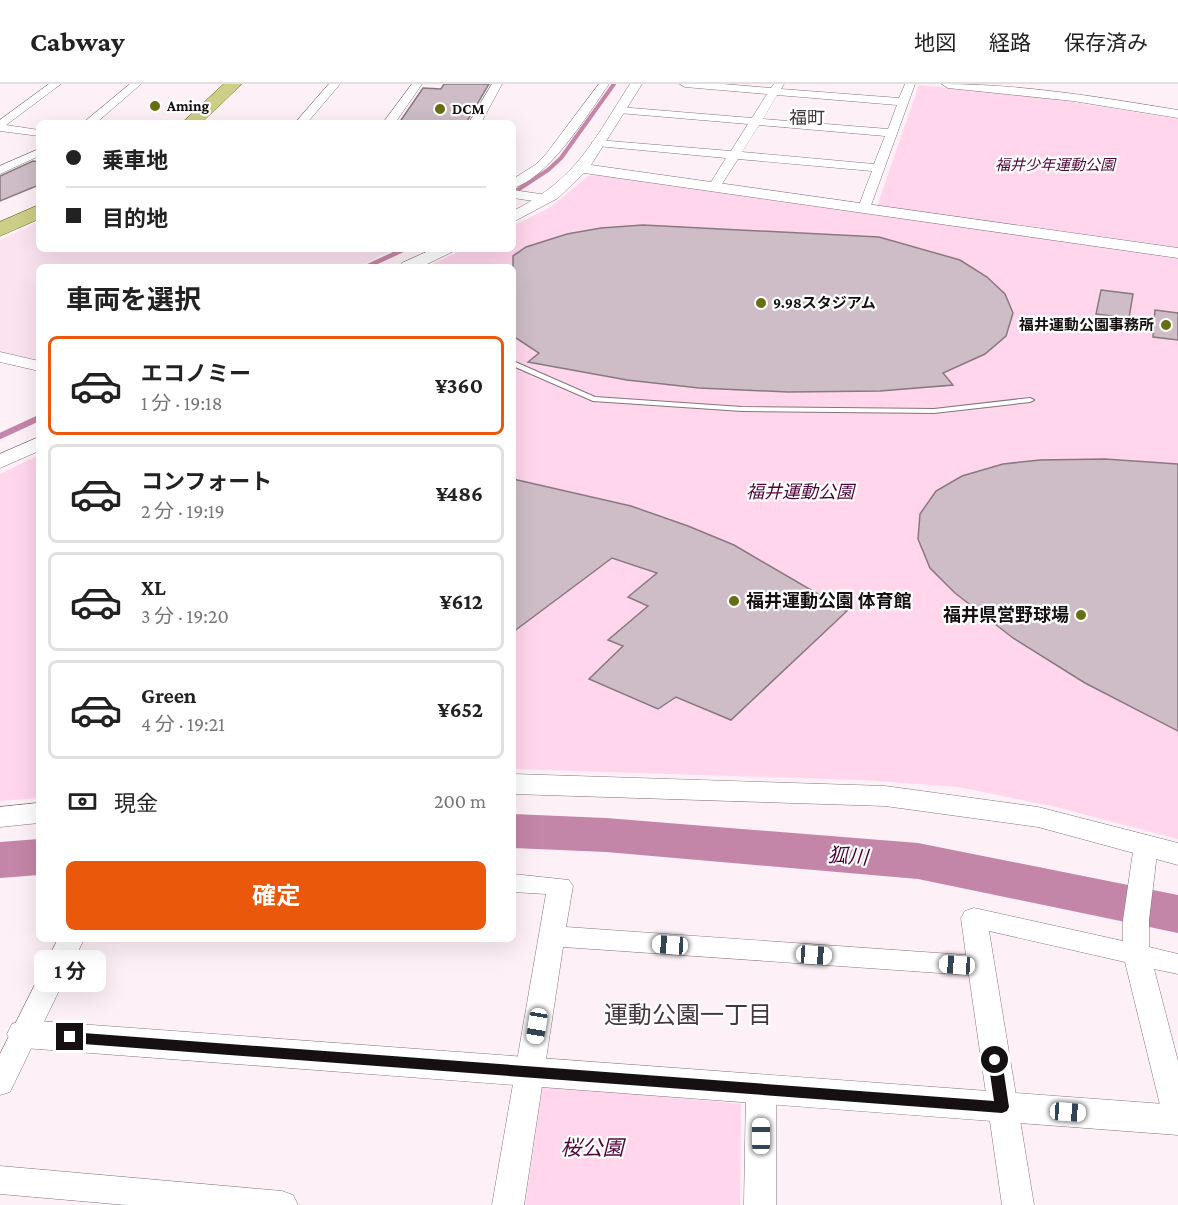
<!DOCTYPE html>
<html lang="ja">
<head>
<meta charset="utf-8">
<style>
	body { margin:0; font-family:"Crimson Pro","Noto Sans JP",serif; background:#f2f2f2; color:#222; height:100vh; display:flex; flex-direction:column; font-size:22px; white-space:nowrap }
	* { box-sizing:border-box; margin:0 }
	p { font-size:20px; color:#767676 }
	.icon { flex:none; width:33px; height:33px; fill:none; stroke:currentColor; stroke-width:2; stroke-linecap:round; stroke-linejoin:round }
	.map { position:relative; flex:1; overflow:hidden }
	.side { position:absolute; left:36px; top:180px; width:480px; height:678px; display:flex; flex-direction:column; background:#fff; border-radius:9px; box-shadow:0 6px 24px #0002 }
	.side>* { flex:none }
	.banner { position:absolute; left:36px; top:36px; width:480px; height:132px; border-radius:9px; box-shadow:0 6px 24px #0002; display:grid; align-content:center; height:132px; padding:0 30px; background:#fff }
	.end { position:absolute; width:27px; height:27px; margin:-14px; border:8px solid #161013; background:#fff; box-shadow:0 0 0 3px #fff }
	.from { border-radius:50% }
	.bubble { position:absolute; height:42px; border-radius:9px; background:#fff; box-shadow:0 6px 24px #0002; font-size:20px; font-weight:700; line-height:42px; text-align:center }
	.car { position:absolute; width:18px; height:36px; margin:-18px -9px; border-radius:8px; box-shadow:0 0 4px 2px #0007; background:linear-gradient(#fff 24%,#345 0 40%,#fff 0 76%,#345 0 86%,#fff 0) }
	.banner b { display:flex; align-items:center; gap:21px; height:57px; font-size:22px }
	.banner b+b { border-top:2px solid #e0e0e0 }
	.banner i { width:15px; height:15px; background:#222 }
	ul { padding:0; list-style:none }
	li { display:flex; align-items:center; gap:18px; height:99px; margin:0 12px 9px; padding:0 18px; border:3px solid #e0e0e0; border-radius:9px }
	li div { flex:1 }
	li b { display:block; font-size:22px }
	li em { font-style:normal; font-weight:700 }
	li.on { border-color:#ea580c }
	li>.icon { width:54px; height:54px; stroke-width:1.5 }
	h2 { padding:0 30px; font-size:27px; line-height:72px }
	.pay { display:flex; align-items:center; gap:15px; height:66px; padding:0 30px; font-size:22px }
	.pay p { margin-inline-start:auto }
	.action { display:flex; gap:12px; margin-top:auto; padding:12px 30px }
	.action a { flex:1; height:69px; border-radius:9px; background:#ea580c; color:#fff; font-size:24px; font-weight:700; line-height:69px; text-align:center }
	header { display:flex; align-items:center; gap:36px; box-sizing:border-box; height:84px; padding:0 30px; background:#fff; border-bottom:2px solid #e0e0e0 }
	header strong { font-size:28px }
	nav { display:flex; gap:33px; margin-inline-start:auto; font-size:21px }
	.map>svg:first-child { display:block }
	.built { fill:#fce3f0 }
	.green { fill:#ffd6ec }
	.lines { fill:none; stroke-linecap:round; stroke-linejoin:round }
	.stream-far2 { stroke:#c486a8; stroke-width:4 }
	.stream-far1 { stroke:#c486a8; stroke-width:4.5 }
	.stream { stroke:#c486a8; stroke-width:6 }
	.river { fill:#c486a8; fill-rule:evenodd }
	.building { fill:#cebdc6; stroke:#887980; stroke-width:1.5 }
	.service-casing { stroke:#83747c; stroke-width:2 }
	.minor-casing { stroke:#83747c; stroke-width:1 }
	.tertiary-casing { stroke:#83747c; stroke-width:1 }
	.primary-casing { stroke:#76772a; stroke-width:1 }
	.service { fill:#fff; fill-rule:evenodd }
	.minor { fill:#fff; fill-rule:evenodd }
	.tertiary { fill:#fff; fill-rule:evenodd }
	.primary { fill:#cbcf87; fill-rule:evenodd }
	.route { fill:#161013 }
	.poi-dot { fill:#6a6e12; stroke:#fff; stroke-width:2 }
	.labels { text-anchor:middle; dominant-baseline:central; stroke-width:4.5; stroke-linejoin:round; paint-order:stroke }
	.far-poi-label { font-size:15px; font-weight:bold; fill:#161013; stroke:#fff; text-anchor:start }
	.far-park-label { font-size:15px; font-style:italic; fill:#500338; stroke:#fff }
	.far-quarter-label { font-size:18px; fill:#44363d; stroke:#fff }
	.park-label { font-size:18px; font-style:italic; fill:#500338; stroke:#fff }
	.poi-label { font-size:18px; font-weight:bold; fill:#161013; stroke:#fff; text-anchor:start }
	.water-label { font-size:20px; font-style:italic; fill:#4d0036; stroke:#fff }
	.near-park-label { font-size:21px; font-style:italic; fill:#500338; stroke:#fff }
	.near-neighbourhood-label { font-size:24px; fill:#44363d; stroke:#fff }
</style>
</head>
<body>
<header>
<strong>Cabway</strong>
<nav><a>地図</a><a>経路</a><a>保存済み</a></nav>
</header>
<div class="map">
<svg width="1178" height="1121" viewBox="0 0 1178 1121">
	<rect width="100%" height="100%" fill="#fef0f7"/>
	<path class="built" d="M 39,138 L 39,165 L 394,165 L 356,183 L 39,183 L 39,277 L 0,269 L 0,156 Z"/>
	<path class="green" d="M 919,1 L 1053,15 L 1178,35 L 1178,164 L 877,122 Z
		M 599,91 L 1178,174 L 1178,755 L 1056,723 L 959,703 L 862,696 L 513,685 L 513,183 L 427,183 L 464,165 L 513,165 L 513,142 L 551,123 L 588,92 Z
		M 39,371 L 39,714 L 0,717 L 0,390 Z
		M 543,1001 L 741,1020 L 740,1121 L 525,1121 Z"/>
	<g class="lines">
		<path class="stream-far2" d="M 513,109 L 548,86 L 561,74 L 614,0"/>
		<path class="stream-far1" d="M 366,183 L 405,165"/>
		<path class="stream" d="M 0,352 L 39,334"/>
		<path class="river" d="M 513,730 L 606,734 L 918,759 L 1178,811 L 1178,849 L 918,795 L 606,768 L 513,764 Z
			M 39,755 L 39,791 L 0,794 L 0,758 Z"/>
	</g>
	<path class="building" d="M 444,0 L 489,0 L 466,39 L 399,39 L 423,4 L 441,5 Z
		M 33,77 L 39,78 L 39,101 L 0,117 L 0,92 Z
		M 643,141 L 879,153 L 960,176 L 987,193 L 1005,210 L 1013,229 L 1006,252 L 985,270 L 943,289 L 953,301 L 880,307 L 788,308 L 699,304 L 627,296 L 528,278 L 539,269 L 513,252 L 513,172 L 526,163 L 567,150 L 601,144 Z
		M 1101,206 L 1133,210 L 1129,234 L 1096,230 Z
		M 1155,226 L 1178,229 L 1178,256 L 1153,253 Z
		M 1105,375 L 1178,380 L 1178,647 L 1085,599 L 1013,554 L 955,509 L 930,484 L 918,455 L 920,430 L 936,407 L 962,392 L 1003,380 L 1040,376 Z
		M 513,395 L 631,422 L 688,442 L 734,461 L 847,527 L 731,636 L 676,613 L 658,625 L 589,595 L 623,562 L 608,556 L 648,522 L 628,513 L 657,489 L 612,474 L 513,548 Z"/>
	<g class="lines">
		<defs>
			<path id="service" d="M 513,277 L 595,313 L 742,323 L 934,325 L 1030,314 L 1034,316 L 1030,318 L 934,329 L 742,327 L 593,317 L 513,282 Z"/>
			<path id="minor" d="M 49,0 L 61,0 L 6,41 L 39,46 L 39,52 L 0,47 L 0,36 Z
				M 130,0 L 141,0 L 96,39 L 83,39 Z
				M 329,0 L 340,0 L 307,39 L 295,39 Z
				M 412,0 L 422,0 L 395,39 L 383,39 Z
				M 492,0 L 502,0 L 481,39 L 469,39 Z
				M 599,0 L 609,0 C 588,30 549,94 513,104 L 513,95 L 535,81 L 546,70 Z
				M 680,0 L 723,0 L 771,4 L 774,0 L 784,0 L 781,5 L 899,14 L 905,0 L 915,0 L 870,124 L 864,128 L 858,124 L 872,87 L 738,75 L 718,106 L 714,107 L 708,103 L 726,74 L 597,62 L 591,59 L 597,56 L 731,67 L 748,40 L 619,29 L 614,26 L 619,23 L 752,34 L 767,10 L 685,3 ZM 777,11 L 897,21 L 888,45 L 763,35 ZM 759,41 L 885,52 L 874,80 L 742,68 Z
				M 39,65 L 39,72 L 0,90 L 0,82 Z
				M 513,106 L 547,111 L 553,115 L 547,119 L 513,114 Z
				M 0,268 L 39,277 L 39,287 L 0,278 Z
				M 1146,752 L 1155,755 L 1158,761 L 1149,836 L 1149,863 L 1178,870 L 1178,890 L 1154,885 L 1178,977 L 1178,1046 L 1167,1042 L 1163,1033 L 1125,878 L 989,847 L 1034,1121 L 1002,1121 L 969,891 L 563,863 L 524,1121 L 492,1121 L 546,810 L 513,808 L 513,790 L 569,796 L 573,802 L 566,843 L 966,871 L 961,834 L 965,827 L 974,824 L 1123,857 L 1123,836 L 1134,761 L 1137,755 Z
				M 58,855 L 84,855 L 10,1008 L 0,1011 L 0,970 Z
				M 761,993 L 771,996 L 776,1005 L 776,1121 L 744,1121 L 746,1005 L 751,996 Z
				M 0,1082 L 282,1107 L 293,1111 L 298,1121 L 126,1121 L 0,1110 Z"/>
			<path id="tertiary" d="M 630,0 L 642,0 L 591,81 L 1178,164 L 1178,174 L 584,89 L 558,114 L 513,138 L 513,127 C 577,95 593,57 630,0 Z
				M 942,0 C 1021,0 1099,13 1178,26 L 1178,34 L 1073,17 L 948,4 Z
				M 433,165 L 454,165 L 452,168 L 421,183 L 400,183 L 402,179 Z
				M 39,353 L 39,367 L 0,384 L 0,370 Z
				M 513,690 L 885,702 L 1038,723 L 1178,759 L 1178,781 L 1038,743 L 885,722 L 513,710 Z
				M 39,719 L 39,739 L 0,743 L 0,723 Z
				M 24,936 L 1178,1021 L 1178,1051 L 24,964 L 12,960 L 7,950 L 12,940 Z"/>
			<path id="primary" d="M 224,0 L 242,0 L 201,39 L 182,39 Z
				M 39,121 L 39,135 L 0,152 L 0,138 Z"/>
		</defs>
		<use href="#service" class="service-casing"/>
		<use href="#minor" class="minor-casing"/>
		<use href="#tertiary" class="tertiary-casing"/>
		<use href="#primary" class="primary-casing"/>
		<use href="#service" class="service"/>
		<use href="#minor" class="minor"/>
		<use href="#tertiary" class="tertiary"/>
		<use href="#primary" class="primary"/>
	</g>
	<path class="route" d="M 70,948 L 994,1017 L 988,976 L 995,971 L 1002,976 L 1009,1023 L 1007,1027 L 1002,1029 L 70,959 L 63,953 Z"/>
	<g class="poi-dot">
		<circle cx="155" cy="22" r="6"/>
		<circle cx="440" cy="25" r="6"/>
		<circle cx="761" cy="219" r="6"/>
		<circle cx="1166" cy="241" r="6"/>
		<circle cx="734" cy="517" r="6"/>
		<circle cx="1081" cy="531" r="6"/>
	</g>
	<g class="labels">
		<g class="far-poi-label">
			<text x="167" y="22">Aming</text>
			<text x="452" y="25">DCM</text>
			<text x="773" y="219">9.98スタジアム</text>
			<text x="1154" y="241" text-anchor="end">福井運動公園事務所</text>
		</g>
		<g class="far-park-label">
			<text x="1055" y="81">福井少年運動公園</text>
		</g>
		<g class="far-quarter-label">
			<text x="807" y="34">福町</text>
		</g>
		<g class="park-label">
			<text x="800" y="408">福井運動公園</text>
		</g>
		<g class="poi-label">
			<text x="746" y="517">福井運動公園 体育館</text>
			<text x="1069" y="531" text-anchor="end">福井県営野球場</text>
		</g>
		<g class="water-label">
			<text transform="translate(848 772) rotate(4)">狐川</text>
		</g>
		<g class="near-park-label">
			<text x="592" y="1064">桜公園</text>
		</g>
		<g class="near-neighbourhood-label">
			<text x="688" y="930">運動公園一丁目</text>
		</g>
	</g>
</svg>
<i class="end from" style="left:995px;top:976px"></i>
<i class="end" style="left:70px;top:953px"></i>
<div class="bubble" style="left:34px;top:866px;width:72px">1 分</div>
<i class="car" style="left:670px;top:861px;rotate:274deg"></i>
<i class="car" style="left:814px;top:871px;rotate:94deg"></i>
<i class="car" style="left:957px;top:881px;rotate:274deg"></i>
<i class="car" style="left:537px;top:942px;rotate:189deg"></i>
<i class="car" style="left:1068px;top:1028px;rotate:94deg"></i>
<i class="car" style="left:761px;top:1052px;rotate:0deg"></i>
<div class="banner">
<b><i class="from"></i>乗車地</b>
<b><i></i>目的地</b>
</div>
<section class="side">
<h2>車両を選択</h2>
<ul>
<li class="on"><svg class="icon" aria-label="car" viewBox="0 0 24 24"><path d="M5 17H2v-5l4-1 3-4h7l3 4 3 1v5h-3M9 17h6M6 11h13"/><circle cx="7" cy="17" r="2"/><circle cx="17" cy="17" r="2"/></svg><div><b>エコノミー</b><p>1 分 · 19:18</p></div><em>¥360</em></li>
<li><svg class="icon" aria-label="car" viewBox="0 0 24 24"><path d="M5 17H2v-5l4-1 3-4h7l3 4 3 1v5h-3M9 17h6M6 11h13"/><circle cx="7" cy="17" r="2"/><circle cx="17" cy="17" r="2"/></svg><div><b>コンフォート</b><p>2 分 · 19:19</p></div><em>¥486</em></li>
<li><svg class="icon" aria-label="car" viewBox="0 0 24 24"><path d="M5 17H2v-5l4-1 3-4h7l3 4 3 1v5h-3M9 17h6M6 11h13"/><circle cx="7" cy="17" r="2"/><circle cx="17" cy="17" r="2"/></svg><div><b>XL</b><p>3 分 · 19:20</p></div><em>¥612</em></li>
<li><svg class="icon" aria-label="car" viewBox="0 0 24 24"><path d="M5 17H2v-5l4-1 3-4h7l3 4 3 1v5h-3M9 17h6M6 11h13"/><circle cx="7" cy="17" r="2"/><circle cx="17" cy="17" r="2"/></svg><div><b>Green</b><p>4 分 · 19:21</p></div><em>¥652</em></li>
</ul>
<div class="pay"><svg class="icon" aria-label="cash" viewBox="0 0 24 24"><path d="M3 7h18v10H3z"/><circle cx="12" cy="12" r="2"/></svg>現金<p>200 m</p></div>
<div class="action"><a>確定</a></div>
</section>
</div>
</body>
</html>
